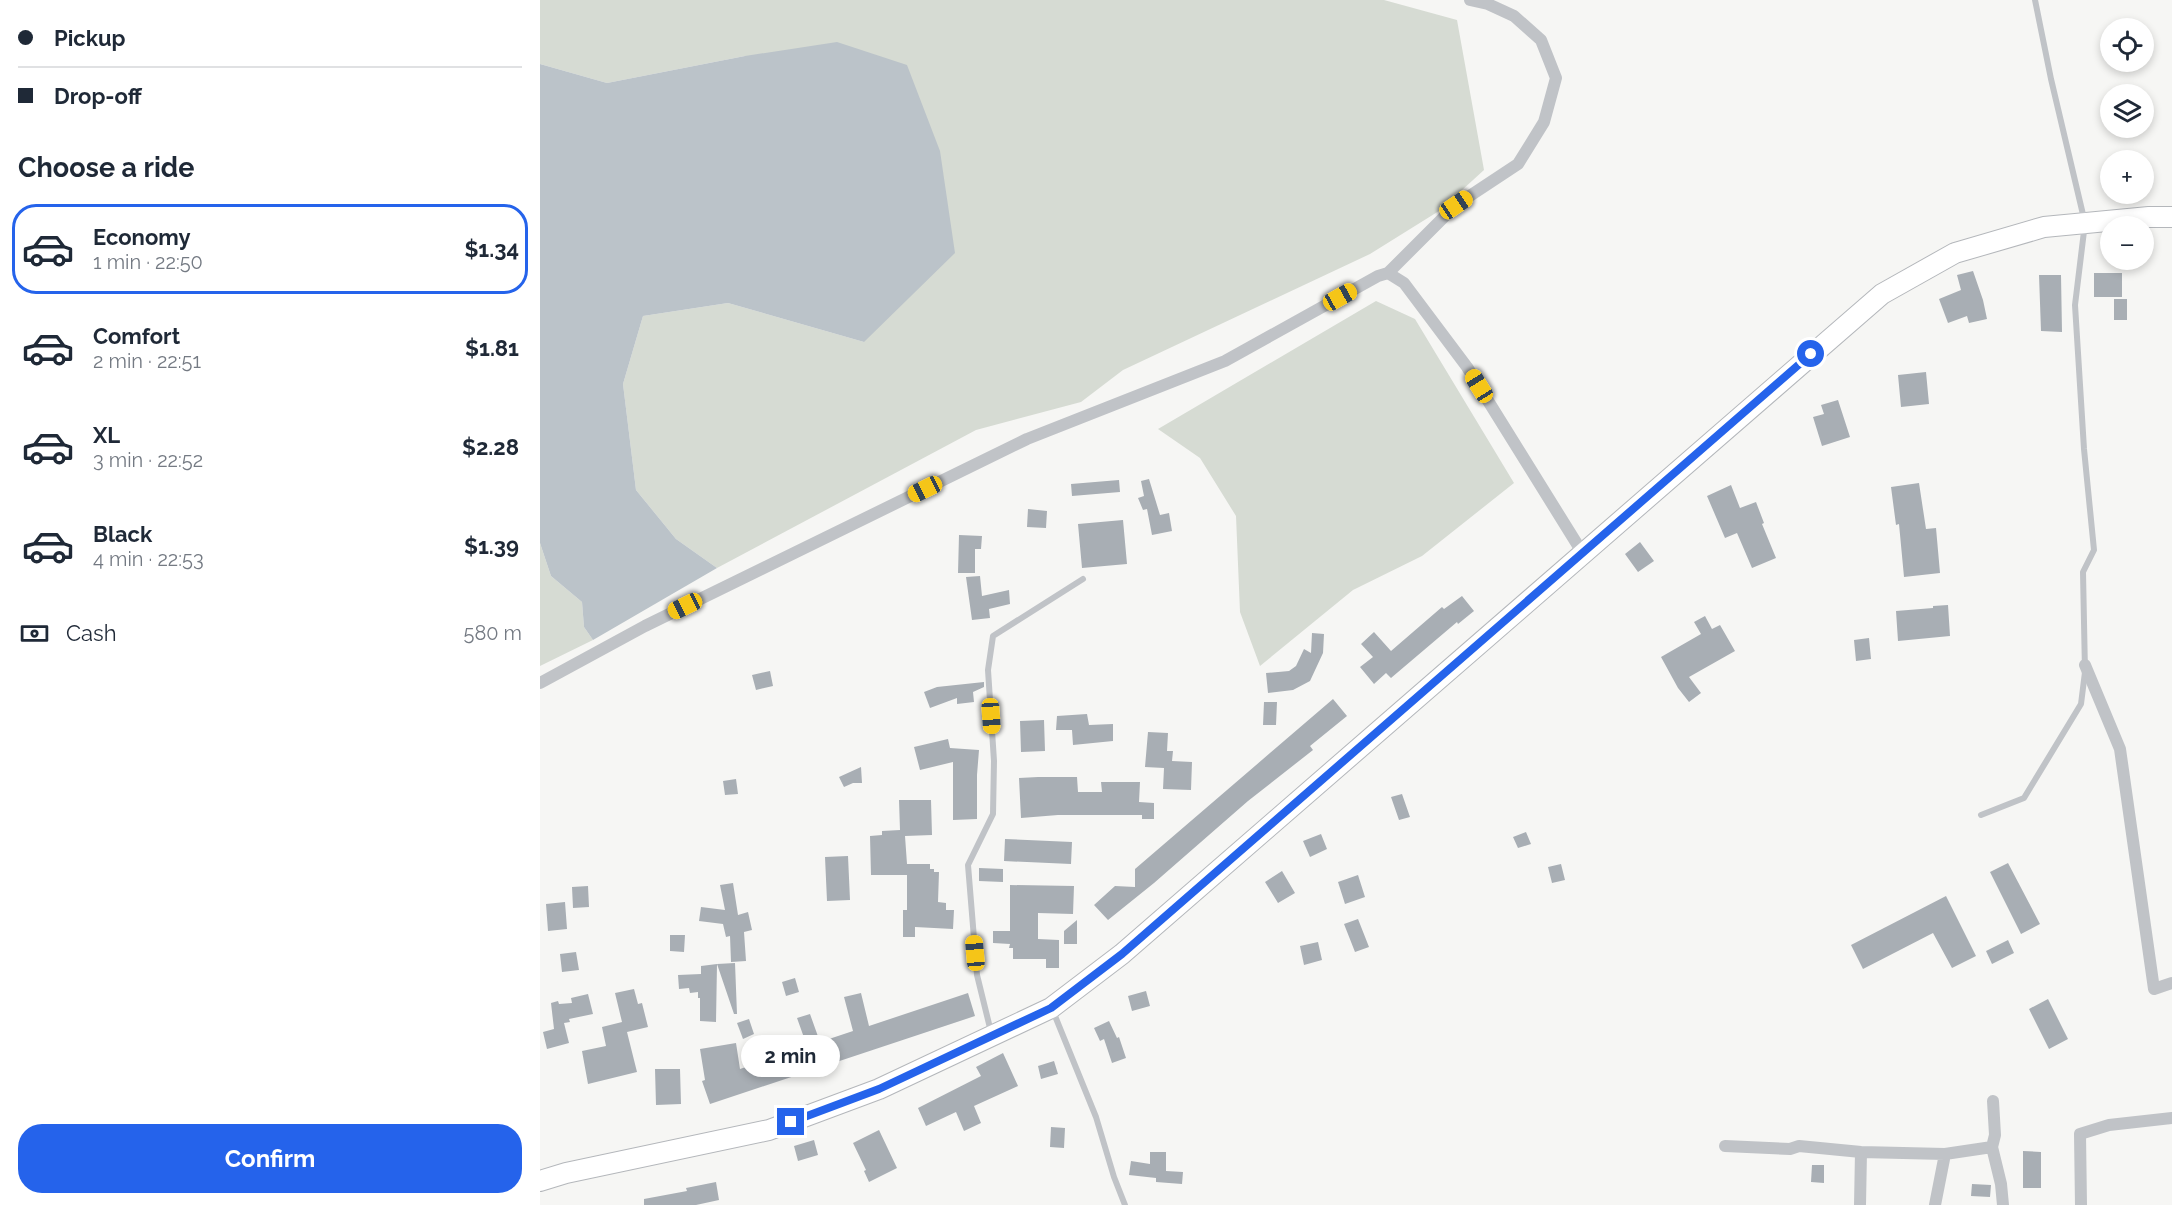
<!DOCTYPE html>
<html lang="en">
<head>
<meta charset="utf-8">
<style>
	body { margin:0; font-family:Raleway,sans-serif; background:#f6f6f7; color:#1f2937; height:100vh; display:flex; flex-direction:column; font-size:22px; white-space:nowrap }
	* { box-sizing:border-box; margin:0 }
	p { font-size:20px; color:#747a83 }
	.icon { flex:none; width:33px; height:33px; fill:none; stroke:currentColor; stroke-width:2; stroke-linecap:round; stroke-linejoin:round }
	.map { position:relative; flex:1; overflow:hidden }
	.sheet { display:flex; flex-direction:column; background:#fff; width:540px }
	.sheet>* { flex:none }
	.hud { display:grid; align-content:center; height:132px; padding:0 18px; background:#fff }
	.buttons { position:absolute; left:1560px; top:18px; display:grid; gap:12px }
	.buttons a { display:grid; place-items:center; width:54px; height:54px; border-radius:50%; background:#fff; box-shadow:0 3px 9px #0003; font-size:30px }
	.end { position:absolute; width:27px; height:27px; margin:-14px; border:8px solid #2563eb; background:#fff; box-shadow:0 0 0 3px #fff }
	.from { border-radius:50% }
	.bubble { position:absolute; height:42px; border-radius:21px; background:#fff; box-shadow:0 3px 9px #0003; font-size:20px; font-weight:700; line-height:42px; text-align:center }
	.car { position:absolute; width:18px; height:36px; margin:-18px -9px; border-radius:8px; box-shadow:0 0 4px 2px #0007; background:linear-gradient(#f5c518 24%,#345 0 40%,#f5c518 0 76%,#345 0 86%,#f5c518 0) }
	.hud b { display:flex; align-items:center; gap:21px; height:57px; font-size:22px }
	.hud b+b { border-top:2px solid #e0e1e3 }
	.hud i { width:15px; height:15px; background:#1f2937 }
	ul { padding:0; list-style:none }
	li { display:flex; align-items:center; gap:18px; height:90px; margin:0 12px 9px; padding:0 6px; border:3px solid transparent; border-radius:24px }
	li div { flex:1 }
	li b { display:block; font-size:22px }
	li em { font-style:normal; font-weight:700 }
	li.active { border-color:#2563eb }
	li>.icon { width:54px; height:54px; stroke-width:1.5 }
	h2 { padding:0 18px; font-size:27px; line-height:72px }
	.pay { display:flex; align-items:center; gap:15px; height:66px; padding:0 18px; font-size:22px }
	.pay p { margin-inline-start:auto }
	.button { display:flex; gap:12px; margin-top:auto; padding:12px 18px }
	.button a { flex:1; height:69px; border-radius:24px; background:#2563eb; color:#fff; font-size:24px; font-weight:700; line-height:69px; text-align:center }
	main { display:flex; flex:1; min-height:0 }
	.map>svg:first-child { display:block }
	.green { fill:#d6dbd3 }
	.water { fill:#bbc3c9 }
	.building { fill:#a8aeb4 }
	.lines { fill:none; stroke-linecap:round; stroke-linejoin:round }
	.primary-casing { stroke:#b4b7bb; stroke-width:22 }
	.service { stroke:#c0c3c7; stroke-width:6 }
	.minor { stroke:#c0c3c7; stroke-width:12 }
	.primary { stroke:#fff; stroke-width:20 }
	.route { stroke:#2563eb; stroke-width:8 }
</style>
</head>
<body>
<main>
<section class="sheet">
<div class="hud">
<b><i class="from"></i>Pickup</b>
<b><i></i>Drop-off</b>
</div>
<h2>Choose a ride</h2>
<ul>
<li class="active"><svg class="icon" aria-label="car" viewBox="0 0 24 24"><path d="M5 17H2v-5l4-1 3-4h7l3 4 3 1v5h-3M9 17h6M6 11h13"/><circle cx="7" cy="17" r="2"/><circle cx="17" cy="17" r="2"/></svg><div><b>Economy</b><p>1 min · 22:50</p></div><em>$1.34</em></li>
<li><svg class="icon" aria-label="car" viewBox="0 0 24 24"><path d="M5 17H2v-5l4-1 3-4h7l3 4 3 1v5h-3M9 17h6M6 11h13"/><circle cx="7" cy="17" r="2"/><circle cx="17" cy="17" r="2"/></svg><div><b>Comfort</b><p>2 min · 22:51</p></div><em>$1.81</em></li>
<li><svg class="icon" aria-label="car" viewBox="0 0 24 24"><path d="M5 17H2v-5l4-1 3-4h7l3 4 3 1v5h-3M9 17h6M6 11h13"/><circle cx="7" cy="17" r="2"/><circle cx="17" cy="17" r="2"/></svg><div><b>XL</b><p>3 min · 22:52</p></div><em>$2.28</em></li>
<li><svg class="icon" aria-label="car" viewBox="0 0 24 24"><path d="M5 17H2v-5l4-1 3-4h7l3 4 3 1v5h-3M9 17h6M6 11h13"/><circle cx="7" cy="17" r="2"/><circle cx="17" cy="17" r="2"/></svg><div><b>Black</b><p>4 min · 22:53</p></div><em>$1.39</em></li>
</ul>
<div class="pay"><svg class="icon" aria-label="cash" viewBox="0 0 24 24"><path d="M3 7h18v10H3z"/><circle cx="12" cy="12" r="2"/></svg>Cash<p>580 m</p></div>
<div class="button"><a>Confirm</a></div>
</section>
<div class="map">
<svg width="1632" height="1205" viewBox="0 0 1632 1205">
	<rect width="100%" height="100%" fill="#f6f6f4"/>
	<path class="green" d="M 0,0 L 844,0 L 917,20 L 944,170 L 899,211 L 830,254 L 583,370 L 541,402 L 436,430 L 177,568 L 136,539 L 96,490 L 83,384 L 103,316 L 188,303 L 324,342 L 205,56 L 67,83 L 0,64 Z
		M 836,301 L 875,319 L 974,483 L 882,556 L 813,590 L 720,666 L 700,612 L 696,516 L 660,458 L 618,429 Z
		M 0,543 L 11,576 L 42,602 L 44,627 L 53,640 L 0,666 Z"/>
	<path class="water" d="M 297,42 L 367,65 L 400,151 L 415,253 L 324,342 L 188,303 L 103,316 L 83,384 L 96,490 L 136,539 L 177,568 L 53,640 L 44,627 L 42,602 L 11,576 L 0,543 L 0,64 L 67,83 L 205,56 Z"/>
	<path class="building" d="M 1433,271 L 1443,300 L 1447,319 L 1429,323 L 1427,316 L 1408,323 L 1399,299 L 1421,290 L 1417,275 Z
		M 1554,273 L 1582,273 L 1582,297 L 1554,297 Z
		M 1499,275 L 1521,275 L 1522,332 L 1501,331 Z
		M 1574,299 L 1587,299 L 1587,320 L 1574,320 Z
		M 1386,372 L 1389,404 L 1361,407 L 1358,375 Z
		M 1298,400 L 1310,437 L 1282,446 L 1273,417 L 1284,414 L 1281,405 Z
		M 609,479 L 620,515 L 629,513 L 632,531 L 612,535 L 607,509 L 603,510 L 598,498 L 604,496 L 601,481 Z
		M 579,480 L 580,492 L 532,496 L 531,484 Z
		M 1379,483 L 1386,529 L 1396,528 L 1400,573 L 1364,577 L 1359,524 L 1356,525 L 1351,487 Z
		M 1191,485 L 1200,508 L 1216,502 L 1224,523 L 1222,524 L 1236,558 L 1212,568 L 1197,533 L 1185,538 L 1167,496 Z
		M 488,509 L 507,511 L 506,528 L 487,527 Z
		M 583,520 L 587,564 L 542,568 L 538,524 Z
		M 419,535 L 442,536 L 441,549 L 435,549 L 435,573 L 418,573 Z
		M 1100,542 L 1114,561 L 1098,572 L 1085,554 Z
		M 440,576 L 442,596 L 469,590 L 470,604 L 449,609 L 450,618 L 432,620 L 426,577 Z
		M 922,596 L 934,611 L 918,624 L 917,622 L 851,678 L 846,673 L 834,684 L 820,667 L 833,657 L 821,644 L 834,632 L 851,651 L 902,607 L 904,609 Z
		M 1408,605 L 1410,636 L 1358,641 L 1356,611 L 1393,608 L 1393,606 Z
		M 1165,616 L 1172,629 L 1180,625 L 1195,651 L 1149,677 L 1161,693 L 1149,702 L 1138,688 L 1121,657 L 1161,634 L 1154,622 Z
		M 772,633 L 784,634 L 783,653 L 770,681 L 753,690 L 728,693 L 726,673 L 749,671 L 756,666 L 764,649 L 771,653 Z
		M 1329,638 L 1331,659 L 1316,661 L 1314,640 Z
		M 230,671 L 233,686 L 216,690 L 212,675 Z
		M 444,682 L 444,687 L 433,692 L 434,702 L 417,704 L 417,698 L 390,708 L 384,692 L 397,687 Z
		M 793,699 L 807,716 L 770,746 L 773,750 L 708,801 L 614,883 L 568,920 L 554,905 L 575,886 L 595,887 L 595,869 Z
		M 724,702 L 737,702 L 736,725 L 723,725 Z
		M 547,714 L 549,725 L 573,724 L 573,741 L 533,745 L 532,730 L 516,730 L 517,716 Z
		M 504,720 L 505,751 L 481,752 L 480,721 Z
		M 608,732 L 628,733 L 627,751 L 633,751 L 632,761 L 652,762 L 651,790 L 623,789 L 624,768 L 605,767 Z
		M 408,739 L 410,748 L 439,750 L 437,775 L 437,819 L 413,820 L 413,762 L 380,770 L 374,747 Z
		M 321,767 L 322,783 L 313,783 L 304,787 L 299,777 Z
		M 498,777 L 537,777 L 538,792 L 562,792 L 561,782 L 600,782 L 599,802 L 614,803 L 614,819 L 602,819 L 602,815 L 518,815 L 481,818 L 479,778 Z
		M 196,779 L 198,794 L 185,795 L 183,781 Z
		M 862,794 L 870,817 L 859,820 L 851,797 Z
		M 359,800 L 391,800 L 392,835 L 365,836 L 367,864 L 390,864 L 390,869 L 394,869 L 394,872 L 399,872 L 398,902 L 406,903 L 406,910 L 414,910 L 413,929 L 375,927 L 375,937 L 363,937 L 363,910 L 367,910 L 367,875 L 331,875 L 330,836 L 342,835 L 342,831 L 360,830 Z
		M 986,832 L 991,844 L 978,848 L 973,837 Z
		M 781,834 L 787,849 L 770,857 L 763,841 Z
		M 465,839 L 532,842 L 531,864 L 464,861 Z
		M 308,856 L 310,900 L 287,901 L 285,857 Z
		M 1468,863 L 1500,924 L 1481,934 L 1450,872 Z
		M 1021,864 L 1025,880 L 1012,883 L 1008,867 Z
		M 439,868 L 463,869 L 463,882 L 439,881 Z
		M 742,871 L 755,893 L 738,903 L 725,882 Z
		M 818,875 L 825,897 L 805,904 L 798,882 Z
		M 193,883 L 198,915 L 208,912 L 212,930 L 204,932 L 206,961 L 191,962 L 190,936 L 186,937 L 183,924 L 159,921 L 161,907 L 185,910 L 180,885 Z
		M 470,885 L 534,886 L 533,914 L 498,913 L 498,939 L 519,940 L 519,968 L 506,968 L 506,959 L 473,959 L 473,948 L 469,948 L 470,944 L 453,943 L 453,931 L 470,931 Z
		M 48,886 L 49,907 L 33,908 L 32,887 Z
		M 1406,896 L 1436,956 L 1412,968 L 1393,933 L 1323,969 L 1311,945 Z
		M 25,902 L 27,929 L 8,931 L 6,904 Z
		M 818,919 L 829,947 L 815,952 L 804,924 Z
		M 537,920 L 537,944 L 524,944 L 524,931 Z
		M 130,935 L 145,935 L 144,952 L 130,951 Z
		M 1468,940 L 1474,953 L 1452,964 L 1446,951 Z
		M 778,942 L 782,960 L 764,965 L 760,946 Z
		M 36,952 L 39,970 L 22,972 L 20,954 Z
		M 195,963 L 197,1014 L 194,1014 L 177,964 Z
		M 177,964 L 176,1022 L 160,1021 L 160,998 L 158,998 L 158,992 L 150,993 L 149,988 L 139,989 L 138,975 L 161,974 L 161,966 Z
		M 255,978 L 259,992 L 246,996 L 242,982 Z
		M 94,989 L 98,1004 L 102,1003 L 108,1027 L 87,1032 L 97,1072 L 48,1084 L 42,1051 L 66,1046 L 62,1027 L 82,1022 L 75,993 Z
		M 606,991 L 610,1006 L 592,1011 L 588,996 Z
		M 321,993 L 329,1026 L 428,993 L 435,1016 L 170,1104 L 162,1081 L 165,1080 L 160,1049 L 196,1043 L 200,1069 L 267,1046 L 257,1018 L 270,1014 L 280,1042 L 313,1031 L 304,997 Z
		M 48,994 L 53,1014 L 29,1019 L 30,1022 L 24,1023 L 29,1043 L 7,1049 L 3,1032 L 14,1029 L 11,1003 L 18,1001 L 19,1004 L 32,1003 L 31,998 Z
		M 1508,999 L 1528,1039 L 1509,1049 L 1489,1009 Z
		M 209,1019 L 214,1034 L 203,1039 L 197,1023 Z
		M 569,1021 L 577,1038 L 579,1037 L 586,1058 L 572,1063 L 564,1039 L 560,1041 L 554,1028 Z
		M 463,1053 L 478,1086 L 434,1106 L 441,1123 L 424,1131 L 416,1112 L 386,1126 L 378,1108 L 441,1076 L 436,1067 Z
		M 514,1061 L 518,1074 L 501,1079 L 498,1066 Z
		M 115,1069 L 140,1069 L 141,1104 L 116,1105 Z
		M 511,1127 L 525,1128 L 524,1148 L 510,1147 Z
		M 339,1130 L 357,1168 L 329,1182 L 324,1171 L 326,1170 L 313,1143 Z
		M 274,1140 L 278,1155 L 258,1161 L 254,1146 Z
		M 1483,1151 L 1501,1152 L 1501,1188 L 1483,1188 Z
		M 610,1152 L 626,1152 L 626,1171 L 643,1172 L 642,1184 L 616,1182 L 616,1178 L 589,1175 L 591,1161 L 610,1164 Z
		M 1272,1165 L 1284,1165 L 1284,1183 L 1271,1182 Z
		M 176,1182 L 179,1200 L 156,1205 L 104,1205 L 104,1199 L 147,1191 L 146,1188 Z
		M 1432,1184 L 1451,1185 L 1450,1197 L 1431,1196 Z"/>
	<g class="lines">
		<defs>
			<path id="primary" d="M 0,1181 L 26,1173 L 229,1130 L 339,1089 L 511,1008 L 582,954 L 1342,294 L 1415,253 L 1504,227 L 1609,217 L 1632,217"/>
		</defs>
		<use href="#primary" class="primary-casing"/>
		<path class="service" d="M 1441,815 L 1484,798 L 1541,704 L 1545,672 L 1543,572 L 1554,550 L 1544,449 L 1535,305 L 1545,223 L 1511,79 L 1495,0
			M 513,1011 L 556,1117 L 574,1177 L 585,1205
			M 451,1032 L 437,975 L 428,865 L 453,814 L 454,761 L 448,670 L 453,636 L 543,579"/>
		<path class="minor" d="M 848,273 L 916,205 L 978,164 L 1004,122 L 1016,78 L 1001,40 L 974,16 L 948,4 L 930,0
			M 1545,665 L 1580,749 L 1614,989 L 1632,983
			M 0,683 L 105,626 L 487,439 L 685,361 L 838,276 L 848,273 L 864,283 L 927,367 L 1042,552
			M 1453,1101 L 1455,1135 L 1452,1147 L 1461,1184 L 1463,1205
			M 1185,1146 L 1250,1149 L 1259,1146 L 1321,1152 L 1405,1154 L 1452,1147
			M 1320,1205 L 1321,1152
			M 1395,1205 L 1405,1154
			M 1541,1205 L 1540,1134 L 1569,1125 L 1632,1118"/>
		<use href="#primary" class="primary"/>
	</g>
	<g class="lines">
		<path class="route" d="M 251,1122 L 339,1089 L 511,1008 L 582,954 L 1271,354"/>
	</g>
</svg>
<div class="buttons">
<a><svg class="icon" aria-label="locate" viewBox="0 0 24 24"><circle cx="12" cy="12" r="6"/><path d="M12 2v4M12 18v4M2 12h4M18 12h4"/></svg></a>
<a><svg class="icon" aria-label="layers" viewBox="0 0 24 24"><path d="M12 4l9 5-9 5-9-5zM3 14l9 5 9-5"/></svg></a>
<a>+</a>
<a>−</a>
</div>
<i class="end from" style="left:1271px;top:354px"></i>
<i class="end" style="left:251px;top:1122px"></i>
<div class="bubble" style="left:201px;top:1035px;width:99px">2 min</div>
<i class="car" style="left:916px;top:205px;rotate:56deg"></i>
<i class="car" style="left:800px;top:297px;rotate:61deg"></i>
<i class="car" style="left:939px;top:386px;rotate:328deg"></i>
<i class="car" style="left:385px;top:489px;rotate:244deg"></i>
<i class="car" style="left:145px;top:606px;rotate:244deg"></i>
<i class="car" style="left:451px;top:716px;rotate:176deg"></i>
<i class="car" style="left:435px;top:953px;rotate:355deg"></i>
</div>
</main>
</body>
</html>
